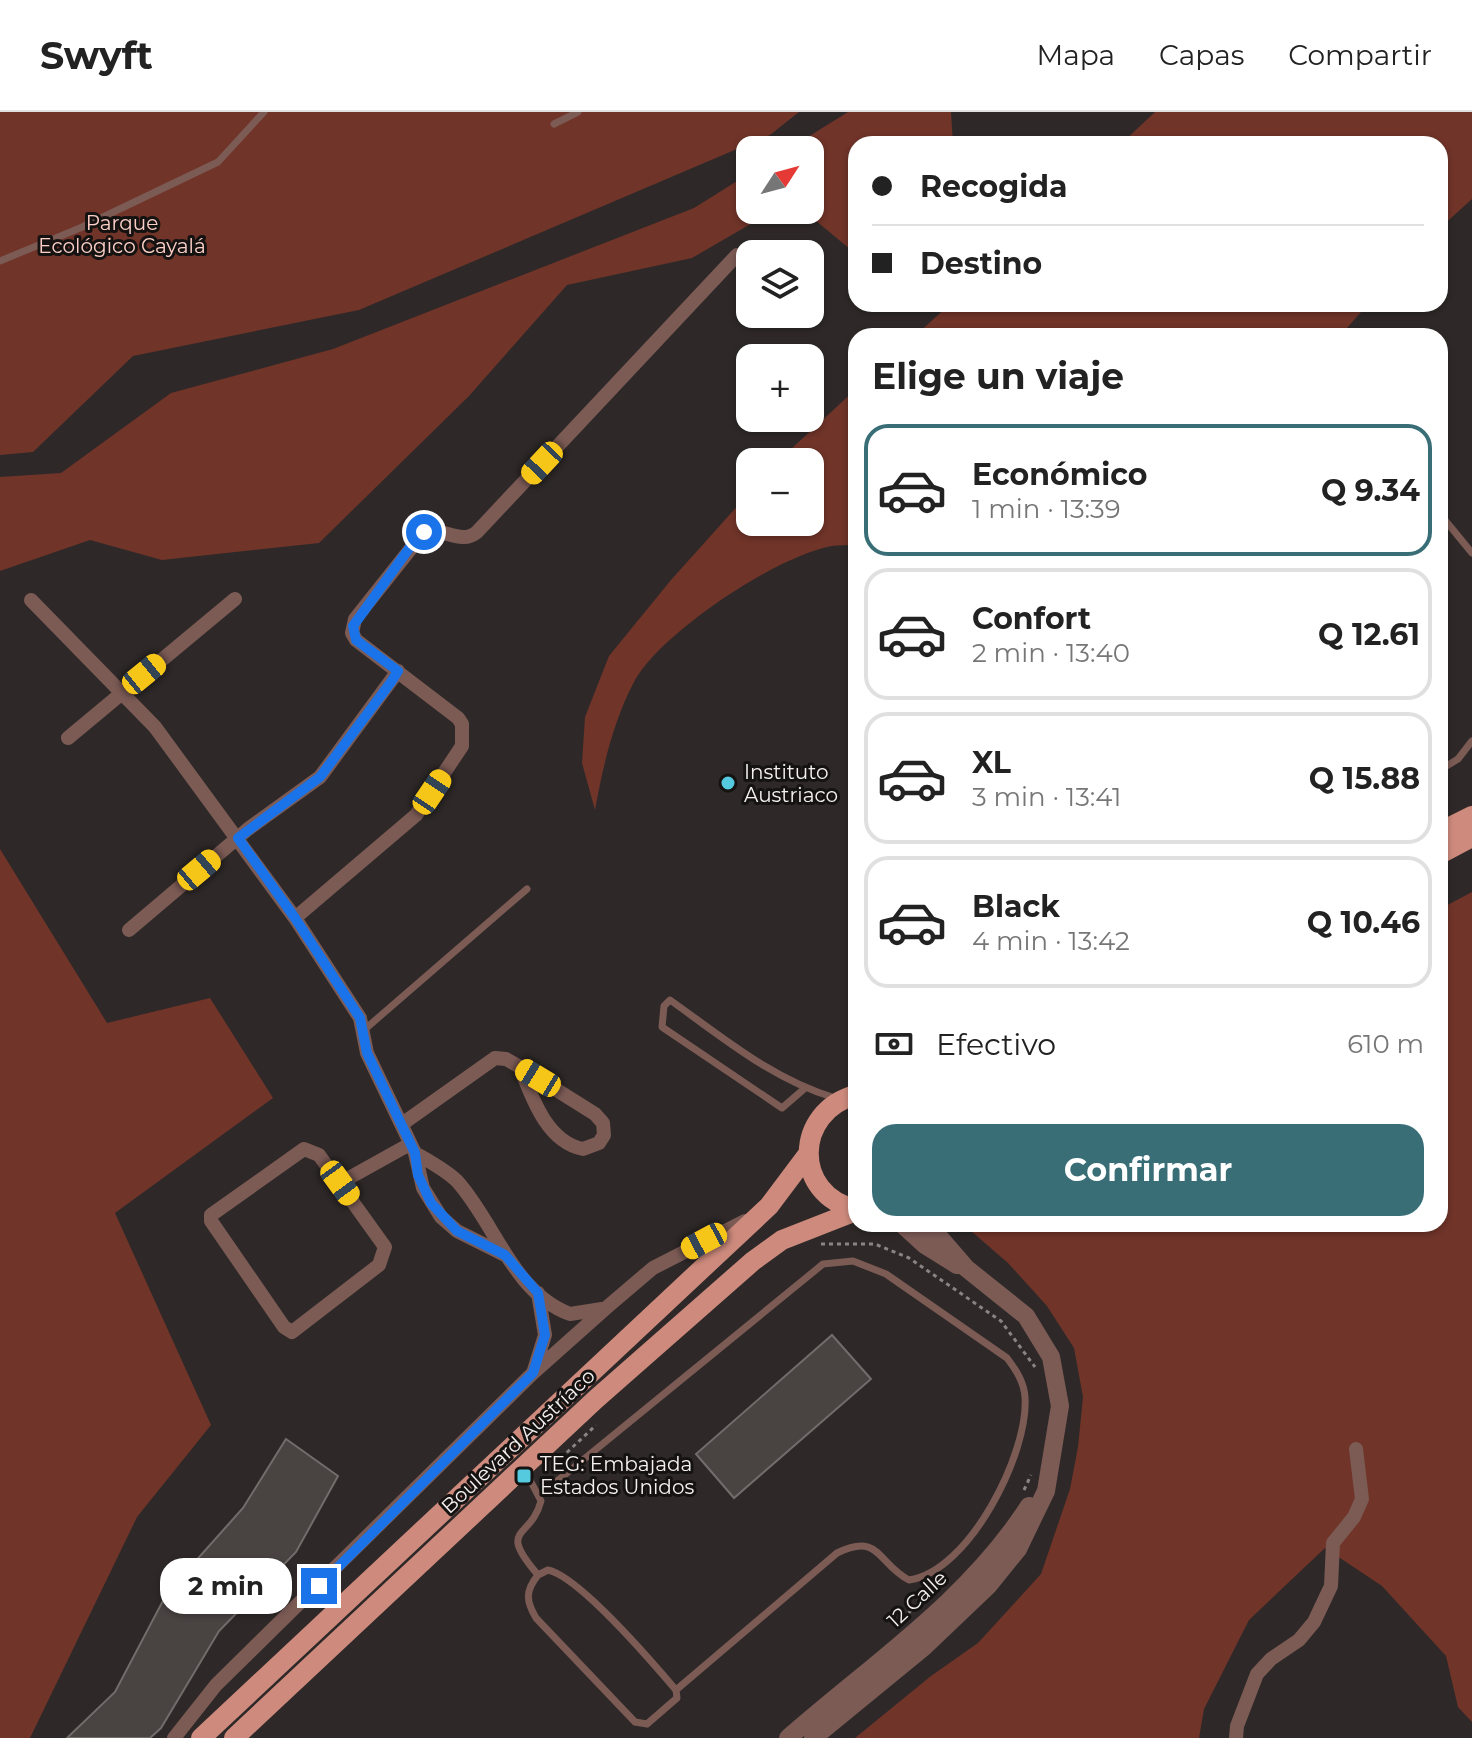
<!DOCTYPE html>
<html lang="es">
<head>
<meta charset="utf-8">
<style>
	body { margin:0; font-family:Montserrat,sans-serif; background:#f6f6f6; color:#222; height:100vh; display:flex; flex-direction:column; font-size:30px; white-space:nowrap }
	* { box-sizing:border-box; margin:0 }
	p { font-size:26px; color:#767676 }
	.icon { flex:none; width:44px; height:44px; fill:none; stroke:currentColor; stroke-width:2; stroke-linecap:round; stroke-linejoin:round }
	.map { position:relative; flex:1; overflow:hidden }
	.side { position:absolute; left:848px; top:216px; width:600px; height:904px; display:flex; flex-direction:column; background:#fff; border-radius:24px; box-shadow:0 2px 6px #0004 }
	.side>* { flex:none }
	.top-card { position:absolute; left:848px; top:24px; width:600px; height:176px; border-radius:24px; box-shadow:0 2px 6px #0004; display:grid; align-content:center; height:176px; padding:0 24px; background:#fff }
	.needle { width:52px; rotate:54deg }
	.tools { position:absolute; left:736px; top:24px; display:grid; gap:16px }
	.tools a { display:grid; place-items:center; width:88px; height:88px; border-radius:16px; background:#fff; box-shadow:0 2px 6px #0004; font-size:40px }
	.end { position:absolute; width:36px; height:36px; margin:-18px; border:10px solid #1a73e8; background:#fff; box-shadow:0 0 0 4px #fff }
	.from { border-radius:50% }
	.bubble { position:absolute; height:56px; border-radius:24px; background:#fff; box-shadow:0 2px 6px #0004; font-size:26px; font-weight:700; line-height:56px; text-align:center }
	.car { position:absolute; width:24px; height:48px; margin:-24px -12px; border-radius:10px; box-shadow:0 0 6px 2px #0007; background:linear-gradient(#f5c518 24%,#345 0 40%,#f5c518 0 76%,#345 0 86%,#f5c518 0) }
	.top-card b { display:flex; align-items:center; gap:28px; height:76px; font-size:30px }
	.top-card b+b { border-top:2px solid #e0e0e0 }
	.top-card i { width:20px; height:20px; background:#222 }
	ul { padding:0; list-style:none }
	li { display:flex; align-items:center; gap:24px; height:132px; margin:0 16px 12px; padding:0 8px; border:4px solid #e0e0e0; border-radius:24px }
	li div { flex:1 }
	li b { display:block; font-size:30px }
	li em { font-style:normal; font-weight:700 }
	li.on { border-color:#396e77 }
	li>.icon { width:72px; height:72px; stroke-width:1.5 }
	h2 { padding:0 24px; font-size:36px; line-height:96px }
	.pay { display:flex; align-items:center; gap:20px; height:88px; padding:0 24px; font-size:30px }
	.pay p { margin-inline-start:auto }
	.button { display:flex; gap:16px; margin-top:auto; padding:16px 24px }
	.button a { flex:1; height:92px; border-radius:24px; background:#396e77; color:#fff; font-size:32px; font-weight:700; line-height:92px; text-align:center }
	header { display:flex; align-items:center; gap:48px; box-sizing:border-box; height:112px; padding:0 40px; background:#fff; border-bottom:2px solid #e0e0e0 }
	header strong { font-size:38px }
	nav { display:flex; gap:44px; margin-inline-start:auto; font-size:28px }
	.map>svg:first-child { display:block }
	.green { fill:#703429 }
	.building { fill:#494342; stroke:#726c6a; stroke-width:2 }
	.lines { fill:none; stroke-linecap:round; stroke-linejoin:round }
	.path { stroke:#898584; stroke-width:3; stroke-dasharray:4 4; stroke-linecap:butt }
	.service { stroke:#7c5b55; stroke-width:7 }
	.minor { stroke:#7c5b55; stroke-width:14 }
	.tertiary { stroke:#7c5b55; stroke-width:18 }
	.primary { stroke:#ce8b7d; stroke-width:20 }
	.route { stroke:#1a73e8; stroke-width:10 }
	.poi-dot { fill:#55cadf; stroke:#151212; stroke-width:3 }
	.labels { text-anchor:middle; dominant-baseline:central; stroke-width:6; stroke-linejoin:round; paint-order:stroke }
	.park-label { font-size:20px; fill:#fccfc6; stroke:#151212 }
	.poi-label { font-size:20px; fill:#f5f1f0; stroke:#151212; text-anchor:start }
	.street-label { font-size:20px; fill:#f5f1f0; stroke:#151212 }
</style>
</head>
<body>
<header>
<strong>Swyft</strong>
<nav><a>Mapa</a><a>Capas</a><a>Compartir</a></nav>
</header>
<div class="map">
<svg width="1472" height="1626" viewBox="0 0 1472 1626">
	<rect width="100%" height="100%" fill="#2e2928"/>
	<path class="green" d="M 0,0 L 799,0 L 770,23 L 359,198 L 133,244 L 33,340 L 0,343 Z
		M 848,0 L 951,0 L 953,32 L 856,32 L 856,133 L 851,138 L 803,98 L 810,98 L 810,38 L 787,38 Z
		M 1155,0 L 1472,0 L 1472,87 L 1440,116 L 1440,32 L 1121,32 Z
		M 750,61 L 750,98 L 775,98 L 692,146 L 567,173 L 469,284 L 319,431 L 162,448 L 90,428 L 0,459 L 0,365 L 61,361 L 171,281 L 333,237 L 694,96 Z
		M 950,192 L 1368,192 L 1340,224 L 1181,224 L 1165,216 L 1156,224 L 915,224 Z
		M 856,277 L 856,433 C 848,433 840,433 832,434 C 778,443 659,522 634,570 C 613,610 603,654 595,698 L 582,651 L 585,605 L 609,544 L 671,468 L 750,380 L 750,410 L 810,410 L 810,350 L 777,350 Z
		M 0,737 L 107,911 L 210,886 L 273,986 L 115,1101 L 211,1313 L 137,1405 L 30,1626 L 0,1626 Z
		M 1472,780 L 1472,1610 L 1458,1595 L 1446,1544 L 1382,1474 L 1325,1436 L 1249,1508 L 1204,1597 L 1199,1626 L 855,1626 L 931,1564 L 978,1531 L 1041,1462 L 1070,1377 L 1078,1335 L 1083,1285 L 1074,1236 L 1047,1194 L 1008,1151 L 963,1112 L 1440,1112 L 1440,797 Z"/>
	<path class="building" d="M 832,1223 L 871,1267 L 734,1386 L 696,1342 Z
		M 286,1327 L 338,1364 L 296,1440 L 219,1519 L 161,1616 L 150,1626 L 67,1626 L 115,1580 L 167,1481 L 243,1396 Z"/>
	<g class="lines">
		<path class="path" d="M 821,1132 L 875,1132 L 909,1146 L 1001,1209 L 1035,1255
			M 561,1346 L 596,1313
			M 1024,1378 L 1031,1363
			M 906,1507 L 905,1504 L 926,1485"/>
		<path class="service" d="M 554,12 L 578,0
			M 0,149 L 80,116 L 218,50 L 264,0
			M 1440,402 L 1472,441
			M 1440,658 L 1458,647 L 1472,629
			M 364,918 L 527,777
			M 804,977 L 782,996 L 662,915 L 664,894 L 670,888 C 722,925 773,968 835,986
			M 530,1368 L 541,1389 C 531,1428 496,1414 538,1463 L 548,1458 C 580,1465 653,1551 676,1578 L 677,1586 L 647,1612 L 635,1610 L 536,1506 C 526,1489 525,1479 538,1463
			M 540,1383 L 823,1152 L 853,1149 L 886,1162 L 1007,1246 C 1016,1258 1024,1270 1025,1285 C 1029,1341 969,1460 909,1468 C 877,1451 880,1420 837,1441 L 676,1578"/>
		<path class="minor" d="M 31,488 L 155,615 L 295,806 L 360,906 L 367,941 L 415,1041 L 423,1076 L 441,1105 L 457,1119 L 505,1143
			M 68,626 L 235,487
			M 295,806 L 416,703 L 462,634 L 462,612 L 458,606 L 356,528 L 352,521 L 355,507 L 424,420 C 442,414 461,434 477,420 L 737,143
			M 129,818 L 248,717 L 320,665 L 398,559
			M 520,955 L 595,1002 L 603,1011 L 604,1023 L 599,1031 L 583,1037 C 547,1030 532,986 520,955 Z
			M 402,1012 L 495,946 L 506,947 L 520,955
			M 304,1037 L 319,1043 L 385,1135 L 379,1153 L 292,1220 L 284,1215 L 211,1109 L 211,1103 Z
			M 415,1041 C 429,1049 446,1058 457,1069 C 495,1111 513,1181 570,1202 L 602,1197
			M 340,1071 L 410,1032
			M 534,1258 L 545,1223 L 538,1181
			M 174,1626 L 216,1573 L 533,1261 L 606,1196 L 653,1156 L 745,1109
			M 1236,1626 L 1237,1614 L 1257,1562 L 1271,1547 L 1299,1528 L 1314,1510 L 1331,1474 L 1333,1431 L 1354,1405 L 1362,1387 L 1356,1337"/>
		<path class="tertiary" d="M 902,1112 L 925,1133 L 957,1153
			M 788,1626 C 872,1552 967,1490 1029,1394
			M 813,1626 L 924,1535 L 988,1474 L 1018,1437 L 1046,1379 L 1060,1294 L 1051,1245 L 1026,1204 L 966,1156 L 928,1112"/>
		<path class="primary" d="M 1440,720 L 1472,704
			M 1440,742 L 1472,725
			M 856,983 C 794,999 792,1083 856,1097
			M 201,1626 L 769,1094 L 808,1042
			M 234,1626 L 596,1287 L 753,1149 L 782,1128 L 856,1099"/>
	</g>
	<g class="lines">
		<path class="route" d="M 319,1474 L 533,1261 L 545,1223 L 538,1181 L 505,1143 L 457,1119 L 431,1091 L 418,1063 L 415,1041 L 367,941 L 360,906 L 295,806 L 238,726 L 320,665 L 391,570 L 398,559 L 356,528 L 353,514 L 416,427 L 424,420"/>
	</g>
	<g class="poi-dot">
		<circle cx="728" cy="671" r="8"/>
		<rect x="516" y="1356" width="16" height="16" rx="4"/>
	</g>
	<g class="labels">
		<g class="park-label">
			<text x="122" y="111">Parque<tspan x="122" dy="23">Ecológico Cayalá</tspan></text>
		</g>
		<g class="poi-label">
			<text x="744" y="660">Instituto<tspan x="744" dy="23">Austriaco</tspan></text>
			<text x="540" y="1352">TEG: Embajada<tspan x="540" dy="23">Estados Unidos</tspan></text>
		</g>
		<g class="street-label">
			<text transform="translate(518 1329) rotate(-43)">Boulevard Austríaco</text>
			<text transform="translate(917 1487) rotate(-43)">12 Calle</text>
		</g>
	</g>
</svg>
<div class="tools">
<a><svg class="needle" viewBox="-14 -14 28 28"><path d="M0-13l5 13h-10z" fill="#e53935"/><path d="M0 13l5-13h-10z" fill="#767676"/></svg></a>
<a><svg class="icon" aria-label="layers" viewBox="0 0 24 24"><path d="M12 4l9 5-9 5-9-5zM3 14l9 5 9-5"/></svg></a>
<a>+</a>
<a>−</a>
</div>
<i class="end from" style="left:424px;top:420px"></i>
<i class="end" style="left:319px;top:1474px"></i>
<div class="bubble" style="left:160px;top:1446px;width:132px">2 min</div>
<i class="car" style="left:542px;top:351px;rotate:223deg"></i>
<i class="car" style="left:144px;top:562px;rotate:51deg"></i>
<i class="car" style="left:432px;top:680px;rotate:34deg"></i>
<i class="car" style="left:199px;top:758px;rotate:50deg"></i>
<i class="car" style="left:538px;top:966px;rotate:301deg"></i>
<i class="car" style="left:340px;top:1071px;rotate:144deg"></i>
<i class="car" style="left:704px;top:1129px;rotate:242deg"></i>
<div class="top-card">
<b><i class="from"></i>Recogida</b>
<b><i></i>Destino</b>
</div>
<section class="side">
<h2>Elige un viaje</h2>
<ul>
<li class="on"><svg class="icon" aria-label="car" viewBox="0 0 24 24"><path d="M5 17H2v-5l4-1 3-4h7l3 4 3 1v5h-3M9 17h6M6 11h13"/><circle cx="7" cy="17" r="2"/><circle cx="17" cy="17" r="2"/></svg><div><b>Económico</b><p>1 min · 13:39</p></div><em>Q 9.34</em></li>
<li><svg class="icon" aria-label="car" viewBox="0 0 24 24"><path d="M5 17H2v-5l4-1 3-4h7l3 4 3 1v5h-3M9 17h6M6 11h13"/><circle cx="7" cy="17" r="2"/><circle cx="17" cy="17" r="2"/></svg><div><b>Confort</b><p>2 min · 13:40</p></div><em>Q 12.61</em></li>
<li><svg class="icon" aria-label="car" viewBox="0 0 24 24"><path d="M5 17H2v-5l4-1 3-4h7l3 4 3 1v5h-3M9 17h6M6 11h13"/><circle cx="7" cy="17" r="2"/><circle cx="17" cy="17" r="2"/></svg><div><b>XL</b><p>3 min · 13:41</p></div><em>Q 15.88</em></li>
<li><svg class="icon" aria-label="car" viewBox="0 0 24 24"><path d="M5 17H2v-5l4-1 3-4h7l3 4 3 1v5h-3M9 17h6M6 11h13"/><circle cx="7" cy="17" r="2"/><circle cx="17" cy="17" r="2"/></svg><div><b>Black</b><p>4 min · 13:42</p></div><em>Q 10.46</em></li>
</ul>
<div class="pay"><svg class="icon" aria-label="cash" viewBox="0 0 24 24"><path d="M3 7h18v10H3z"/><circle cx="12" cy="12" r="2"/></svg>Efectivo<p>610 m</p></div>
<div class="button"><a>Confirmar</a></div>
</section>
</div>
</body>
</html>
